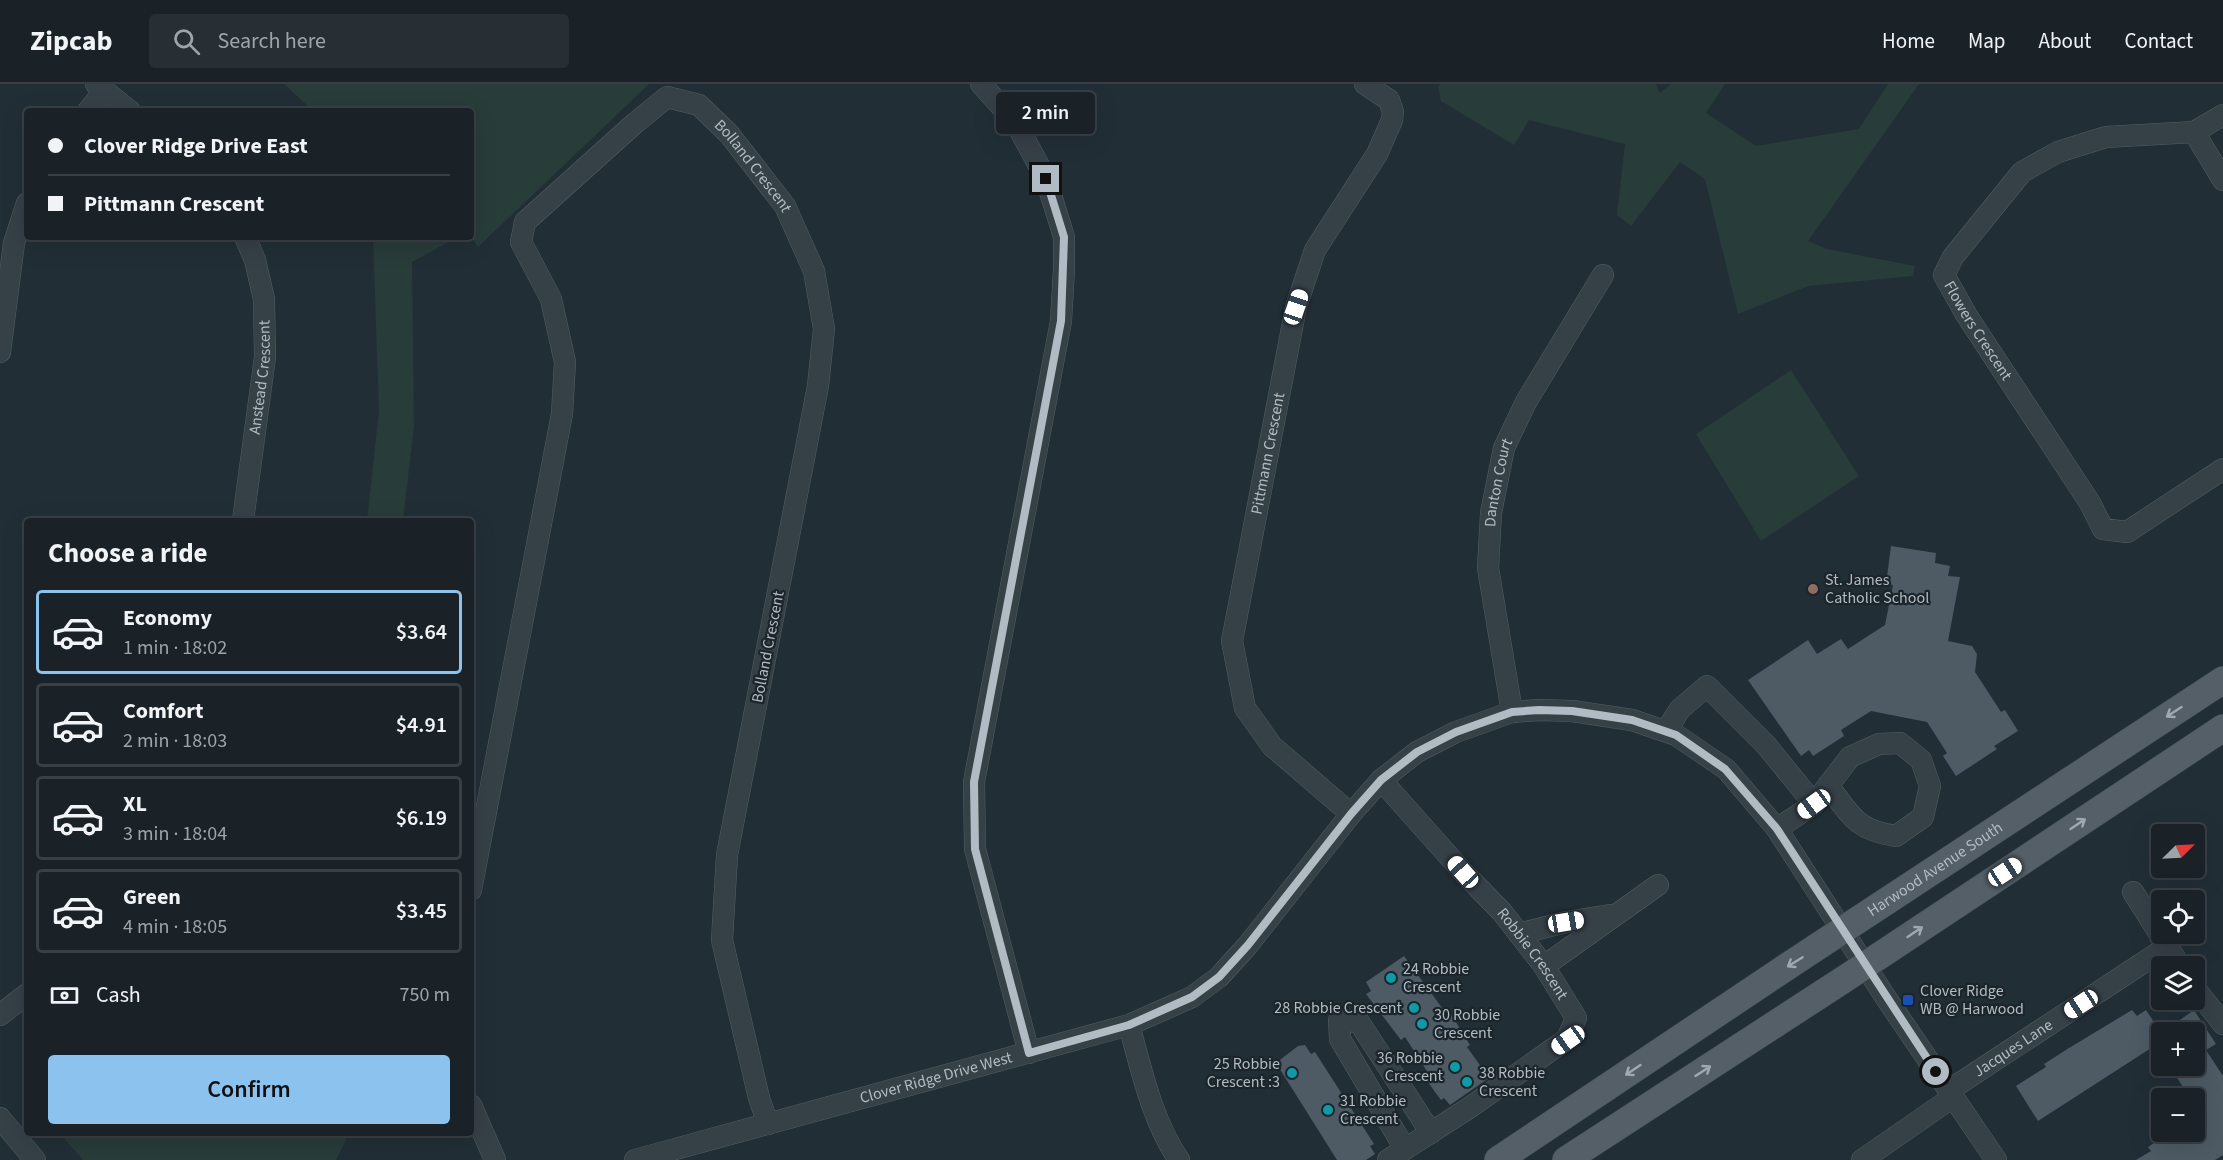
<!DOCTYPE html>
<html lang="en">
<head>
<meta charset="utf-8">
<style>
	body { margin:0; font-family:"Source Sans 3",sans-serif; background:#272f34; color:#f1f3f6; height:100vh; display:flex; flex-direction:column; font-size:22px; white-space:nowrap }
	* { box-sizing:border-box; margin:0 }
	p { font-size:20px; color:#9fa4a8 }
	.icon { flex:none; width:33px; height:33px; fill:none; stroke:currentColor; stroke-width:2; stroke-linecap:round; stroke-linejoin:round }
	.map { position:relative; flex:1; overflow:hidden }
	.details { position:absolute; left:24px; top:434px; width:450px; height:618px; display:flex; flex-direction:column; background:#1a2228; border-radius:6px; box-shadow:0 6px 24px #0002,0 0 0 2px #383f45 }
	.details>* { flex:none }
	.top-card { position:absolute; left:24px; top:24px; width:450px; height:132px; border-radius:6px; box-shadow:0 6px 24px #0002,0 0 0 2px #383f45; display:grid; align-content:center; height:132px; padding:0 24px; background:#1a2228 }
	.needle { width:39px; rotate:66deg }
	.tools { position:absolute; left:2151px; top:740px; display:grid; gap:12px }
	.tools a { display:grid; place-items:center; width:54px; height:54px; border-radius:6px; background:#1a2228; box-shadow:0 6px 24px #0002,0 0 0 2px #383f45; font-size:30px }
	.end { position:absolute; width:27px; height:27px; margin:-14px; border:8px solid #b0bbc3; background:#111; box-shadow:0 0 0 3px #111 }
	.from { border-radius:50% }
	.bubble { position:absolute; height:42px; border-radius:6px; background:#1a2228; box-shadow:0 6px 24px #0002,0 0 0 2px #383f45; font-size:20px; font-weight:600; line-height:42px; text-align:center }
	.car { position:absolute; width:18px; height:36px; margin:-18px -9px; border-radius:8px; box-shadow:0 0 4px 2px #0007; background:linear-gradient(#fff 24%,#345 0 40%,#fff 0 76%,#345 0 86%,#fff 0) }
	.top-card b { display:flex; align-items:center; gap:21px; height:57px; font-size:22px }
	.top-card b+b { border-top:2px solid #383f45 }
	.top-card i { width:15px; height:15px; background:#f1f3f6 }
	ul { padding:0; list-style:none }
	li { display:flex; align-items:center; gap:18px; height:84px; margin:0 12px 9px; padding:0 12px; border:3px solid #383f45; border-radius:6px }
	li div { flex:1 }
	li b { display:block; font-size:22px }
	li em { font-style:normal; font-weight:600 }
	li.selected { border-color:#8bc3ee }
	li>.icon { width:54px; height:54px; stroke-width:1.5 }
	h2 { padding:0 24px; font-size:27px; line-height:72px }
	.pay { display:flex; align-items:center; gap:15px; height:66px; padding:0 24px; font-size:22px }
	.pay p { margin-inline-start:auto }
	.primary-button { display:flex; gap:12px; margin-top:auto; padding:12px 24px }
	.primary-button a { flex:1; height:69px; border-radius:6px; background:#8bc3ee; color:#111; font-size:24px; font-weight:600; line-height:69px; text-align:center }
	header { display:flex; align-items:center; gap:36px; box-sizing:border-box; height:84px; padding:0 30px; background:#1a2228; border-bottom:2px solid #383f45 }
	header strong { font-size:28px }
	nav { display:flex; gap:33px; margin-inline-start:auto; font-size:21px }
	.search { width:420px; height:54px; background:#272f34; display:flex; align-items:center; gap:15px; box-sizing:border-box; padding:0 21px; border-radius:6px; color:#9fa4a8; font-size:22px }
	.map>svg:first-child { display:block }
	.green { fill:#283c39 }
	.building { fill:#4e5b65 }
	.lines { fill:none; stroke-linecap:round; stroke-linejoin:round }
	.minor-casing { stroke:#535e64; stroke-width:22 }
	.major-casing { stroke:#3f4950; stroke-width:28 }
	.minor { stroke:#364047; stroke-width:21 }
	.major { stroke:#545f67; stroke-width:27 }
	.oneway { stroke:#9ea9b1 }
	.route { stroke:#b0bbc3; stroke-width:8 }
	.education-dot { fill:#8d6e63; stroke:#1b252b; stroke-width:2 }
	.culture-dot { fill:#0f9aa8; stroke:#1b252b; stroke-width:2 }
	.transit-dot { fill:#1a4fb4; stroke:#1b252b; stroke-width:2 }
	.labels { text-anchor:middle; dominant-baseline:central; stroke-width:4.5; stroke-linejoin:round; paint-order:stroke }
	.street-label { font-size:16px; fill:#b0bbc3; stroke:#1b252b }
	.poi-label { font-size:16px; fill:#b0bbc3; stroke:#1b252b; text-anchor:start }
</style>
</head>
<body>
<header>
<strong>Zipcab</strong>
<div class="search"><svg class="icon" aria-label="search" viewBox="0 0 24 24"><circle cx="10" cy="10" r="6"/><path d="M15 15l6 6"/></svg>Search here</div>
<nav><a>Home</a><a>Map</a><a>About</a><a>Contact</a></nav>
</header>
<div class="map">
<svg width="2223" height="1076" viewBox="0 0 2223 1076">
	<rect width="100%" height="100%" fill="#222e36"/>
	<path class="green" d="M 284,0 L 649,0 L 478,163 L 471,153 L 471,27 L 313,27 Z
		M 1440,0 L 1656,0 L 1660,9 L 1671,0 L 1725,0 L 1706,29 L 1756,62 L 1859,45 L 1888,0 L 1919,0 L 1808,157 L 1827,165 L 1915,182 L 1913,192 L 1808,202 L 1738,230 L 1705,95 L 1680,78 L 1631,142 L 1617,131 L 1625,60 L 1529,36 L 1514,61 L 1441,17 L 1438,3 Z
		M 373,153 L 458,153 L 412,178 L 414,342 L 403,436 L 367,436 L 379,327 Z
		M 1791,286 L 1859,392 L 1761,457 L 1696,350 Z
		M 67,1049 L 347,1048 L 348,1052 L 336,1076 L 83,1076 L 62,1052 Z"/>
	<path class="building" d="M 1891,462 L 1936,469 L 1935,479 L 1950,482 L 1948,492 L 1960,493 L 1948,557 L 1972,562 L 1977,570 L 1975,588 L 2001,628 L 2005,626 L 2018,647 L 1994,662 L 1997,665 L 1956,692 L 1943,672 L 1947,669 L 1927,638 L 1871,627 L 1841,646 L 1844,652 L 1813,672 L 1809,666 L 1801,672 L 1748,596 L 1808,556 L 1817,570 L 1841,555 L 1848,565 L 1885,541 L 1893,501 L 1886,500 Z
		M 1404,872 L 1448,932 L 1451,930 L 1470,961 L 1467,963 L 1489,994 L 1450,1021 L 1444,1014 L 1441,1016 L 1435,1008 L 1428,998 L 1432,995 L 1405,953 L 1401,956 L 1366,910 L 1371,907 L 1366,898 Z
		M 2132,926 L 2137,932 L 2146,926 L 2162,950 L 2162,957 L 2038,1037 L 2016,1002 L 2046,983 L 2044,980 L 2069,964 Z
		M 2194,926 L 2216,960 L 2206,966 L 2223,992 L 2223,1071 L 2215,1076 L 2136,1076 L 2151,1067 L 2148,1063 L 2172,1047 L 2194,1047 L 2194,1014 L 2190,1014 L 2174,989 L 2186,981 L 2194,981 L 2194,948 L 2163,948 Z
		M 1305,961 L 1311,970 L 1315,968 L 1374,1060 L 1370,1062 L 1375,1070 L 1366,1076 L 1337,1076 L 1276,979 L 1298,962 Z"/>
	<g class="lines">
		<defs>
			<g id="minor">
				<path d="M 96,0 L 130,27"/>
				<path d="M 981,0 L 1016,39 L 1046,95 L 1064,153 L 1064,185 L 1061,237 L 974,698 L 975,765 L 1029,969"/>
				<path d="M 88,27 L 104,7"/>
				<path id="s1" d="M 2223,31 L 2194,48 L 2106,53 L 2058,68 L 2022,88 L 1953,173 L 1944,191 L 1967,232 L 2090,419 L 2103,445 L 2127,448 L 2223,385"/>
				<path d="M 2194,48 L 2223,96"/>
				<path d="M 0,268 L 14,159 L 27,119"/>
				<path id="s2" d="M 243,436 L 265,273 L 264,215 L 255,176 L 245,153"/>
				<path id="s3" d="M 1512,628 L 1488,484 L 1491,429 L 1504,364 L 1526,318 L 1603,191"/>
				<path d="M 1666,647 L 1680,625 L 1707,602 L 1766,661 L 1814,720"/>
				<path id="s4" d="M 1381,696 L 1463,788 L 1502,828 L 1544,882 L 1576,934 L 1567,955 L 1469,1024 L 1388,1076"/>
				<path id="s5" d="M 1351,730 L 1272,662 L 1245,624 L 1232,557 L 1296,223 L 1315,166 L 1377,70 L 1392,36 L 1393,28 L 1389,16 L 1365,0"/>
				<path d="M 1777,745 L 1814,720 L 1850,673 L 1879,660 L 1900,659 L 1921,676 L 1930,702 L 1923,733 L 1896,752 C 1856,746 1851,732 1828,701"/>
				<path id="s6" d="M 471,806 L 562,330 L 565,278 L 551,215 L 521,158 L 525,138 L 634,40 L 667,13 L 699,21 L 729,50 L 785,122 L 814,187 L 824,245 L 818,302 L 727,771 L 722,856 L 759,1014 L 768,1040"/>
				<path d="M 2133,808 L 2180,882"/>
				<path d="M 1519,850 L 1566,838 L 1610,831"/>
				<path d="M 1544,882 L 1658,801"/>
				<path d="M 2194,903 L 2223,940"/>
				<path d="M 0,931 L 27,910"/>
				<path d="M 1129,941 C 1142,988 1152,1036 1179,1076"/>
				<path id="s7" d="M 1948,1007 L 2167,863"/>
				<path d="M 471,1021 L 495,1076"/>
				<path d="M 0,1034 L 35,1076"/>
				<path d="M 1405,1065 L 1340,955 L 1339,936 L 1359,938 L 1431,1049"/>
				<path id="s8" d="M 635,1076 L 1129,941 L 1192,913 L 1219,893 L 1248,861 L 1351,730 L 1381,696 L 1417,668 L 1456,648 L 1512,628 L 1539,626 L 1572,627 L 1632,636 L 1676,651 L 1726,685 L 1777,745 L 1886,914 L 1996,1076"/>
				<path d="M 1862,1076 L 1953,1013"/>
			</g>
			<g id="major">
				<path id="s9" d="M 1498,1076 L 1791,880 L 2223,596"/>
				<path d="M 1566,1076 L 1846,894 L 2223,644"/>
			</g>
		</defs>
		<use href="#minor" class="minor-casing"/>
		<use href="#major" class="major-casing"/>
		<use href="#minor" class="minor"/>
		<use href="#major" class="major"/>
	</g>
	<defs><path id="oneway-shaft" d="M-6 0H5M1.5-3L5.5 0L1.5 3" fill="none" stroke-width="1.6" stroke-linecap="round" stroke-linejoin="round" transform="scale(1.5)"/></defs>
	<g class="oneway">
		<use href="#oneway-shaft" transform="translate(2174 628) rotate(147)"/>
		<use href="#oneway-shaft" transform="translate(2078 740) rotate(-34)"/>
		<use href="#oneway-shaft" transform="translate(1915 848) rotate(-34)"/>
		<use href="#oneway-shaft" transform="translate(1795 878) rotate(148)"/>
		<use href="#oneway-shaft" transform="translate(1633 986) rotate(146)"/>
		<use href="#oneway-shaft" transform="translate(1703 987) rotate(-33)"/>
	</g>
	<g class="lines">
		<path class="route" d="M 1046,95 L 1064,153 L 1061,237 L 974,698 L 975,765 L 1029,969 L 1129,941 L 1192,913 L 1219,893 L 1248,861 L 1351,730 L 1381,696 L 1417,668 L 1456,648 L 1512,628 L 1539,626 L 1572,627 L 1632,636 L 1676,651 L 1725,685 L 1777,745 L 1936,988"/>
	</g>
	<circle class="education-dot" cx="1813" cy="505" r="6"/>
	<g class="culture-dot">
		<circle cx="1391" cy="894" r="6"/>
		<circle cx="1414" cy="924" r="6"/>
		<circle cx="1422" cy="940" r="6"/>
		<circle cx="1455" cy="983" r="6"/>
		<circle cx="1292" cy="989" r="6"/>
		<circle cx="1467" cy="998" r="6"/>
		<circle cx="1328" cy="1026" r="6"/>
	</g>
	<rect class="transit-dot" x="1902" y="910" width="12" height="12" rx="3"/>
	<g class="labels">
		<g class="street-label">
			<text stroke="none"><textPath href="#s6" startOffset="990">Bolland Crescent</textPath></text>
			<text stroke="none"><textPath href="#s1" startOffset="408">Flowers Crescent</textPath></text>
			<text stroke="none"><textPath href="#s2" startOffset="144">Anstead Crescent</textPath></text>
			<text stroke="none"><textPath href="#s5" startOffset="410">Pittmann Crescent</textPath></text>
			<text stroke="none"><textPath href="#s3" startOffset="232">Danton Court</textPath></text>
			<text transform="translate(768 563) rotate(-79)">Bolland Crescent</text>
			<text stroke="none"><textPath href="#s9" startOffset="525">Harwood Avenue South</textPath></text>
			<text stroke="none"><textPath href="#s4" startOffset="231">Robbie Crescent</textPath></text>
			<text stroke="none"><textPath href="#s7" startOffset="78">Jacques Lane</textPath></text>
			<text stroke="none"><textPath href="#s8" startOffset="312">Clover Ridge Drive West</textPath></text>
		</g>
		<g class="poi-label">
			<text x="1825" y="496">St. James<tspan x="1825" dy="18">Catholic School</tspan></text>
			<text x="1403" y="885">24 Robbie<tspan x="1403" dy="18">Crescent</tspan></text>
			<text x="1920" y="907">Clover Ridge<tspan x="1920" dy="18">WB @ Harwood</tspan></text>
			<text x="1402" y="924" text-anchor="end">28 Robbie Crescent</text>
			<text x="1434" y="931">30 Robbie<tspan x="1434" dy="18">Crescent</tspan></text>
			<text x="1443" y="974" text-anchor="end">36 Robbie<tspan x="1443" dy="18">Crescent</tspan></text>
			<text x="1280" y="980" text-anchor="end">25 Robbie<tspan x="1280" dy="18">Crescent :3</tspan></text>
			<text x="1479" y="989">38 Robbie<tspan x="1479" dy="18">Crescent</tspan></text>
			<text x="1340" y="1017">31 Robbie<tspan x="1340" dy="18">Crescent</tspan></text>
		</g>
	</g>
</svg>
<div class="tools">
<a><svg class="needle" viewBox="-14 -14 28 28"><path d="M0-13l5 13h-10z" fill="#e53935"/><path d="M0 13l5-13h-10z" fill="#9fa4a8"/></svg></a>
<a><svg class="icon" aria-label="locate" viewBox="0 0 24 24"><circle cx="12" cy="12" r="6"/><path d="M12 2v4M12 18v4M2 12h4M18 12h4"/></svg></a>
<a><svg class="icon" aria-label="layers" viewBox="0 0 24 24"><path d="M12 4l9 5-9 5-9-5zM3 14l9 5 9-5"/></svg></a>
<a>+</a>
<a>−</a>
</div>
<i class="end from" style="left:1936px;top:988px"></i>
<i class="end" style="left:1046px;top:95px"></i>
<div class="bubble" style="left:996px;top:8px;width:99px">2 min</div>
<i class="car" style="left:1296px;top:223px;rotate:19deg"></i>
<i class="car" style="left:1814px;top:720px;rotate:234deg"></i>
<i class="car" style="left:1463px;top:788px;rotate:318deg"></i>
<i class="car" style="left:2005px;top:788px;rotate:57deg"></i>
<i class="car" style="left:1566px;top:838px;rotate:81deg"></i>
<i class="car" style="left:2081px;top:920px;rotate:237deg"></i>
<i class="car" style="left:1568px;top:956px;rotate:235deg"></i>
<div class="top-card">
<b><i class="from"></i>Clover Ridge Drive East</b>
<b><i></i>Pittmann Crescent</b>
</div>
<section class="details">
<h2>Choose a ride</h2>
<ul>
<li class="selected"><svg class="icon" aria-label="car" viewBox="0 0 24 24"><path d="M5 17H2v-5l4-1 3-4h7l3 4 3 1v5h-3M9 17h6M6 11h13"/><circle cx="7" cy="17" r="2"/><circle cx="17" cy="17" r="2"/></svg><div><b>Economy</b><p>1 min · 18:02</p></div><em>$3.64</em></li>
<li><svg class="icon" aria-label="car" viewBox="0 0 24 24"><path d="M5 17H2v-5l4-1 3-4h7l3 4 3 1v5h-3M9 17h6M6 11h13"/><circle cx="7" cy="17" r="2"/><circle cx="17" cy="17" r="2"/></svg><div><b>Comfort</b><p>2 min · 18:03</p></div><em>$4.91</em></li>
<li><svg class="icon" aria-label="car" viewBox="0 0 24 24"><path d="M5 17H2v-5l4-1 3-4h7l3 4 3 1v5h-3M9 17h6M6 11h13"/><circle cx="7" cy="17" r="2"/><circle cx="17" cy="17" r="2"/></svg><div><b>XL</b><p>3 min · 18:04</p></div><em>$6.19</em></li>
<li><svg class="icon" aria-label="car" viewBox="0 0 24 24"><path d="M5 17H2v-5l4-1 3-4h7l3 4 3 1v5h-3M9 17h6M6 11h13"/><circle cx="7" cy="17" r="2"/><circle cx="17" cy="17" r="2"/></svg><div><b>Green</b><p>4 min · 18:05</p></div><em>$3.45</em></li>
</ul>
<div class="pay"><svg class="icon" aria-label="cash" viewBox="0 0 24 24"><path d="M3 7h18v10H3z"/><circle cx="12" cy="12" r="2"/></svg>Cash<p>750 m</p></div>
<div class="primary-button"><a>Confirm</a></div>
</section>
</div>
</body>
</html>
